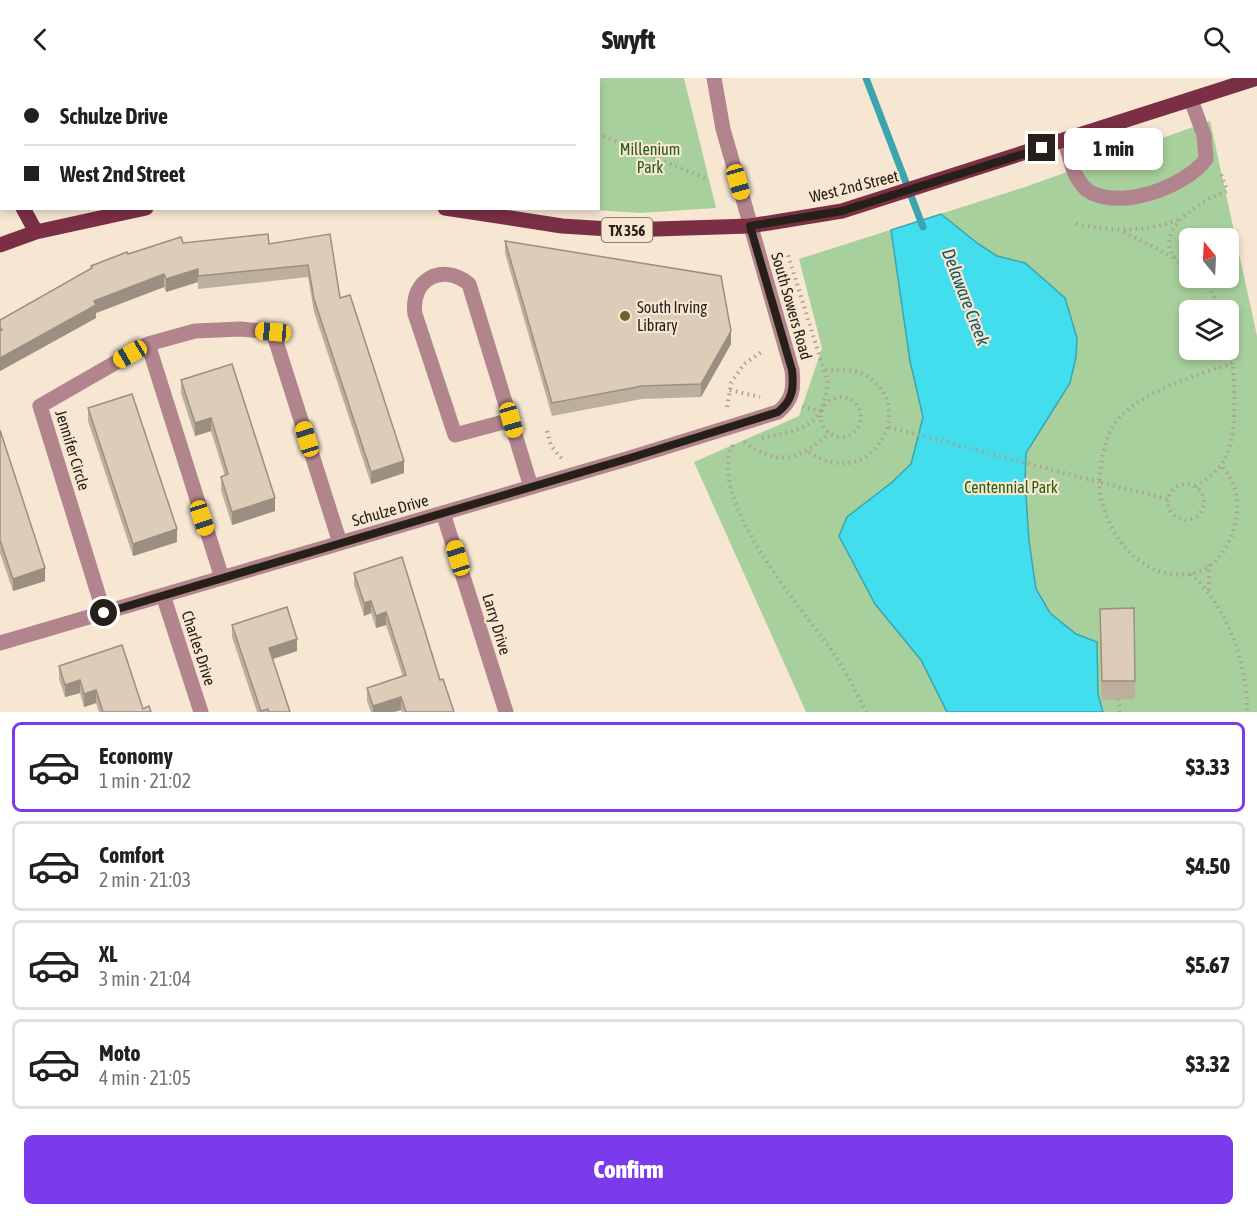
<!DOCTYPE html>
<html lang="en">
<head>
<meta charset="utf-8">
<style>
	body { margin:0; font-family:"Asap Condensed",sans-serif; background:#f2f2f2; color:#202124; height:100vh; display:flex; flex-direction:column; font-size:22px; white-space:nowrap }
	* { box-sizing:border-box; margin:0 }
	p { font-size:20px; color:#757577 }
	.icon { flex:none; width:33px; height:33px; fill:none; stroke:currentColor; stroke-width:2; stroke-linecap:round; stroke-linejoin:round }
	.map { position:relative; height:634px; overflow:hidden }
	.side { display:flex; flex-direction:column; background:#fff; flex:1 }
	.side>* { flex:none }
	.banner { position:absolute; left:0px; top:0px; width:600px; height:132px; box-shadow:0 3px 9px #0003; display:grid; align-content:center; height:132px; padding:0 24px; background:#fff }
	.needle { width:39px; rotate:342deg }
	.controls { position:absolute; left:1179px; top:150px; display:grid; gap:12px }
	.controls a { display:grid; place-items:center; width:60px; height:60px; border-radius:9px; background:#fff; box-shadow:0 3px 9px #0003; font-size:30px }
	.end { position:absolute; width:27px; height:27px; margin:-14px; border:8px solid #272019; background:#fff; box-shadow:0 0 0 3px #fff }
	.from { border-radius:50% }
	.bubble { position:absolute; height:42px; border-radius:9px; background:#fff; box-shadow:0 3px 9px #0003; font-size:20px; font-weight:800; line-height:42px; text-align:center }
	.car { position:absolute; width:18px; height:36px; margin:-18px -9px; border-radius:8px; box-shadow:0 0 4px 2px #0007; background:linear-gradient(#f5c518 24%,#345 0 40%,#f5c518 0 76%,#345 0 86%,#f5c518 0) }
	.banner b { display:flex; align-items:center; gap:21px; height:57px; font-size:22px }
	.banner b+b { border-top:2px solid #e0e0e0 }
	.banner i { width:15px; height:15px; background:#202124 }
	ul { padding:10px 0 0; list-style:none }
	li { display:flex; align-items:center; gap:18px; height:90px; margin:0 12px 9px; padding:0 12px; border:3px solid #e0e0e0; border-radius:9px }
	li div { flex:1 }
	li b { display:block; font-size:22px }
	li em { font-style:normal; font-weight:800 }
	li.current { border-color:#7c3aed }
	li>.icon { width:54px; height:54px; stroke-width:1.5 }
	.primary-button { display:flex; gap:12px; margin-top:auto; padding:12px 24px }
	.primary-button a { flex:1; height:69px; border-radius:9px; background:#7c3aed; color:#fff; font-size:24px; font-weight:800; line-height:69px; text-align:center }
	header { display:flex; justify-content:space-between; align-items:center; height:78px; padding:0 24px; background:#fff; font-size:27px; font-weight:800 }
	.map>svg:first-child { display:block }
	.green { fill:#a8d09c; fill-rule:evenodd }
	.water { fill:#42deee; stroke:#3aa5ae; stroke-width:1.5 }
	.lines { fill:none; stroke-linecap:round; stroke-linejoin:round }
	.stream { stroke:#3aa5ae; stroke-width:7 }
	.path { stroke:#ac9f90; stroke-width:4; stroke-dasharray:1.5 4.5; stroke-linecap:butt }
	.minor { stroke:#b2848e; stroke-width:15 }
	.major { stroke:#7b2f45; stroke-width:15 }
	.wall { fill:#bdaf9e }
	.shaded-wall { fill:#9a8f81 }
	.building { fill:#dcccb8; stroke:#9a8f81; stroke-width:1.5 }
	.route { stroke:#272019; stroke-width:8 }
	.poi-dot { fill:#73602e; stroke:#f6e6d2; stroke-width:2 }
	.labels { text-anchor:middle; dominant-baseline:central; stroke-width:4.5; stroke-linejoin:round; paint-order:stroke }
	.shield { fill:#f6e6d2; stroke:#655b50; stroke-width:1.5 }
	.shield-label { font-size:15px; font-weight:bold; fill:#272019 }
	.park-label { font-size:16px; fill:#27600e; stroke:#f6e6d2 }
	.street-label { font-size:16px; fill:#272019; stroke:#f6e6d2 }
	.poi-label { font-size:16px; fill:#272019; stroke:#f6e6d2; text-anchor:start }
	.water-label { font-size:18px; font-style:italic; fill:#19585e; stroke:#f6e6d2 }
</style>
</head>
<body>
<header><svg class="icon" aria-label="back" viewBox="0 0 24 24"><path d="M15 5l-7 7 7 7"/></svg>Swyft<svg class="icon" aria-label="search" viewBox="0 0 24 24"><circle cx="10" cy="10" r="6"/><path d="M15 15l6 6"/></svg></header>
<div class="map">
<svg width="1257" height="634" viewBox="0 0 1257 634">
	<rect width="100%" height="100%" fill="#f6e6d2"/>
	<path class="green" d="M 240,0 L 684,0 L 716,130 L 640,135 L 578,131 L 598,130 L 598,2 L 237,2 Z
		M 1210,43 L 1257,258 L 1257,634 L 806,634 L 694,384 L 799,338 L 822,270 L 799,181 L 1025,109 ZM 1190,160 L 1228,160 L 1228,200 L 1190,200 ZM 1190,232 L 1228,232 L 1228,272 L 1190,272 Z"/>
	<path class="water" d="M 941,136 L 977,165 L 997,178 L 1025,185 L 1065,220 L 1077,260 L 1076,279 L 1070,305 L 1026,375 L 1025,402 L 1029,463 L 1036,511 L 1050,535 L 1076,556 L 1097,564 L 1098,616 L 1103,634 L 947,634 L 921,582 L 875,526 L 839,458 L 847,439 L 891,405 L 911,386 L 923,339 L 910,283 L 891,152 Z"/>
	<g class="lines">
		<path class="stream" d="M 866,0 L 923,149"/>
		<path class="path" d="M 587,0 L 587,2
			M 473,2 L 474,0
			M 598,56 L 707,101
			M 1076,146 C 1112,153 1143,155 1178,142
			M 1124,154 L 1173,179
			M 1190,190 C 1185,187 1177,184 1174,179 C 1153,150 1206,120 1227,113 L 1220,93
			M 1199,200 L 1210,211 L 1221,232
			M 730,312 L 760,319
			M821 339a20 20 0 1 1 40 0a20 20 0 1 1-40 0Z
			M 727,329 L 731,305 L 744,286 L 763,273
			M 802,329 L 822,333
			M 889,349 L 1099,404 C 1102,450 1137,503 1189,496 C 1225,491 1242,446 1236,415 C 1234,404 1228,396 1221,387
			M 547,353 L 551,368 L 562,381
			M 762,360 C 803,351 822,351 828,305 L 787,174
			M 744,364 C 779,389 800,382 830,355
			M 733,367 C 705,419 800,529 830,570 C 844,590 855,612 866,634
			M 809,374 C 874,418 922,322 861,295 C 849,290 836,294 824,291
			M1168 424a18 18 0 1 1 36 0a18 18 0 1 1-36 0Z
			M 1196,409 C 1204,402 1216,395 1221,387 C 1239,362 1234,315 1233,285
			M 1167,421 L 1099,404 C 1101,386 1103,366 1112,350 C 1132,315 1197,297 1233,285 L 1228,253
			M 1191,496 C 1228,531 1247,583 1247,634
			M 1209,512 L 1209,487
			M 1118,621 L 1120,634"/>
		<path class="minor" d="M 250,2 L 263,0
			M 1065,63 C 1070,80 1074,106 1092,115 C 1125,131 1186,108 1206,81 L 1204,57 L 1191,22
			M 0,82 L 2,85
			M 148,266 L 222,500
			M 511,342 L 455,357 L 415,236 C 410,202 442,184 469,206 L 531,409
			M 443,435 L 506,634
			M 163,517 L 201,634
			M 104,535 L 40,328 L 148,266 L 195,253 L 240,251 L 273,254 L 340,465
			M 0,565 L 630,380 L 778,334 C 793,322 794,310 792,292 L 723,51 L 714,0"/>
		<path class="major" d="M 195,2 L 198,0
			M 0,103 L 2,102
			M 23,130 L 36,154
			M 445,130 L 562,148 L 625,152 L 750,148 L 842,133 L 1257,0
			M 0,167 L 36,154 L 146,130"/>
	</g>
	<path class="wall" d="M 330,156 L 340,220 L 404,395 L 371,406 L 314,234 L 308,199 L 198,211 L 198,204 L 166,214 L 164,209 L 96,235 L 96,240 L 0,293 L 0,242 L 91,191 L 91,188 L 128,176 L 183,165 L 269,166 Z
		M 505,163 L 731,266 L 701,319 L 642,321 L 552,338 L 505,175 Z
		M 232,286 L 275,433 L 232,447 L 221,412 L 221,399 L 225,398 L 211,353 L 195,358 L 181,315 L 181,302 Z
		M 88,330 L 177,464 L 133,478 L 88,343 Z
		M 0,352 L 45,503 L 13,513 L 0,475 Z
		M 354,495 L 440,602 L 454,634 L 402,634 L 401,632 L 394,634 L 371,634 L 367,623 L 367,610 L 403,599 L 386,547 L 376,550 L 371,535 L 364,538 L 354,507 Z
		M 1134,530 L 1135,621 L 1102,622 L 1100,531 Z
		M 232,547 L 297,573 L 273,581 L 290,634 L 257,634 L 232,559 Z
		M 59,588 L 143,631 L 151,634 L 99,634 L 96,625 L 84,629 L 80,615 L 65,619 L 59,601 Z"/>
	<path class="shaded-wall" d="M 198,191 L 198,204 L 166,214 L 166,201 Z
		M 164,196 L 164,209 L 96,235 L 96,240 L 0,293 L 0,280 L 94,223 Z
		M 731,253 L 731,266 L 701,319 L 701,306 Z
		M 211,340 L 211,353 L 195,358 L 195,345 Z
		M 404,383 L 404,395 L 371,406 L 371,394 Z
		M 275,420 L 275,433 L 232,447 L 232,434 Z
		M 177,451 L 177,464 L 133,478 L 133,466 Z
		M 45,490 L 45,503 L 13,513 L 13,501 Z
		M 371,523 L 371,535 L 364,538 L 364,525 Z
		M 386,534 L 386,547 L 376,550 L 376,538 Z
		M 297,561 L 297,573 L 269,582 L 269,570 Z
		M 80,602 L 80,615 L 65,619 L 65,607 Z
		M 96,612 L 96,625 L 84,629 L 84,616 Z
		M 401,619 L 401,632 L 394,634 L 373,634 L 373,628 Z"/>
	<path class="building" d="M 268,156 L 269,166 L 330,156 L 340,220 L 350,217 L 404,383 L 371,394 L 314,221 L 308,187 L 198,198 L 198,191 L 166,201 L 164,196 L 94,223 L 96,227 L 0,280 L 0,252 L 2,252 L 0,249 L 0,242 L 92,190 L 91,188 L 127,174 L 128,176 L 181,159 L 183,165 Z
		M 505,163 L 721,198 L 731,253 L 701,306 L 642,308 L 552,325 Z
		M 232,286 L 275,420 L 232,434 L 221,399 L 228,396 L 211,340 L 195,345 L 181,302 Z
		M 132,316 L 177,451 L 133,466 L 88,330 Z
		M 0,352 L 45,490 L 13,501 L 0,462 Z
		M 402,479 L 440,602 L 443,601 L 454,634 L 406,634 L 401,619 L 373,628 L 367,610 L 406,597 L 386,534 L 376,538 L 371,523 L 364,525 L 354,495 Z
		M 287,529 L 297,561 L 269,570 L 290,634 L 269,634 L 268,631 L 261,633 L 232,547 Z
		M 1134,530 L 1135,603 L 1102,603 L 1100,531 Z
		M 122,567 L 143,631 L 149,628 L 151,634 L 103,634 L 96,612 L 84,616 L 80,602 L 65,607 L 59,588 Z"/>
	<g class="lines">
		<path class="route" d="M 104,535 L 630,380 L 778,334 C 793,322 794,310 792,292 L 750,148 L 842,133 L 1042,70"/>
	</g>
	<circle class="poi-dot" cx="625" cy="238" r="6"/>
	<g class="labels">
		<rect class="shield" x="601.5" y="140" width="51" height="24" rx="4.5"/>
		<g class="shield-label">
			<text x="627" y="152">TX 356</text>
		</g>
		<g class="park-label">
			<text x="650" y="71">Millenium<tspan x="650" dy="18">Park</tspan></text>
			<text x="1011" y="409">Centennial Park</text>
		</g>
		<g class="street-label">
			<text transform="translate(854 108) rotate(-14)">West 2nd Street</text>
			<text transform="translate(792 228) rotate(74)">South Sowers Road</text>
			<text transform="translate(73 372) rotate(73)">Jennifer Circle</text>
			<text transform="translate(390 432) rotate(-16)">Schulze Drive</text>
			<text transform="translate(497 546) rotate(73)">Larry Drive</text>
			<text transform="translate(199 570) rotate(72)">Charles Drive</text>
		</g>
		<g class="poi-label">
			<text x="637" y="229">South Irving<tspan x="637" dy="18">Library</tspan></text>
		</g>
		<g class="water-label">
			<text transform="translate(966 219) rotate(69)">Delaware Creek</text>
		</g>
	</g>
</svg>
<div class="controls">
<a><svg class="needle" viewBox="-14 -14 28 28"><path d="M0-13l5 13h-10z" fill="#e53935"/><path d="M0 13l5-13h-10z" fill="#757577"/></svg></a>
<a><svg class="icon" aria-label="layers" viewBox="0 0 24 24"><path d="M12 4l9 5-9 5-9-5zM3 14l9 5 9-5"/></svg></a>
</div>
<i class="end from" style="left:104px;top:535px"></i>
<i class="end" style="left:1042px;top:70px"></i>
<div class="bubble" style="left:1064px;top:50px;width:99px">1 min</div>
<i class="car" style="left:738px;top:104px;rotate:164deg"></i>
<i class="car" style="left:273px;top:254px;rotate:275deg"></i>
<i class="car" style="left:130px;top:276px;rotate:240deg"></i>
<i class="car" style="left:511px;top:342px;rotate:164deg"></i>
<i class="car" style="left:307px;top:361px;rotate:343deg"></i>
<i class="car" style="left:202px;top:440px;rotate:162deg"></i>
<i class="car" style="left:458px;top:480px;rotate:343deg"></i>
<div class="banner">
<b><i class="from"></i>Schulze Drive</b>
<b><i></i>West 2nd Street</b>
</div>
</div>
<section class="side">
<ul>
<li class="current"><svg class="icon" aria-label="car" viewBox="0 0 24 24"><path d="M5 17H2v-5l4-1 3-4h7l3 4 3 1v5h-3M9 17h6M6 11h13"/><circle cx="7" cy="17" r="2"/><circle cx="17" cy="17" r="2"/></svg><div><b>Economy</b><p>1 min · 21:02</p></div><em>$3.33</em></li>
<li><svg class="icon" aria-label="car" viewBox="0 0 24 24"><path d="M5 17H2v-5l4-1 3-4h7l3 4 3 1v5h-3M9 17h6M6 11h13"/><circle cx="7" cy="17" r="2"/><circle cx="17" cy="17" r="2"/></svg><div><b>Comfort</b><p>2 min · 21:03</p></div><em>$4.50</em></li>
<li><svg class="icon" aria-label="car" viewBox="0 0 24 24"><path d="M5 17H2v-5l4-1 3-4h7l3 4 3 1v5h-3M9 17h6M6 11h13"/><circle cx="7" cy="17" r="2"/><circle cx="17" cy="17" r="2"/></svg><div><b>XL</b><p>3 min · 21:04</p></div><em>$5.67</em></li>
<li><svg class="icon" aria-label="car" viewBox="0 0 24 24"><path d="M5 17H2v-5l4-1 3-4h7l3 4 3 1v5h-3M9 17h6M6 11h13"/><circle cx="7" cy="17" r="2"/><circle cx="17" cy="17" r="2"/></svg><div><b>Moto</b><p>4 min · 21:05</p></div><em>$3.32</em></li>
</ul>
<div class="primary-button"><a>Confirm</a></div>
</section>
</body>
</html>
